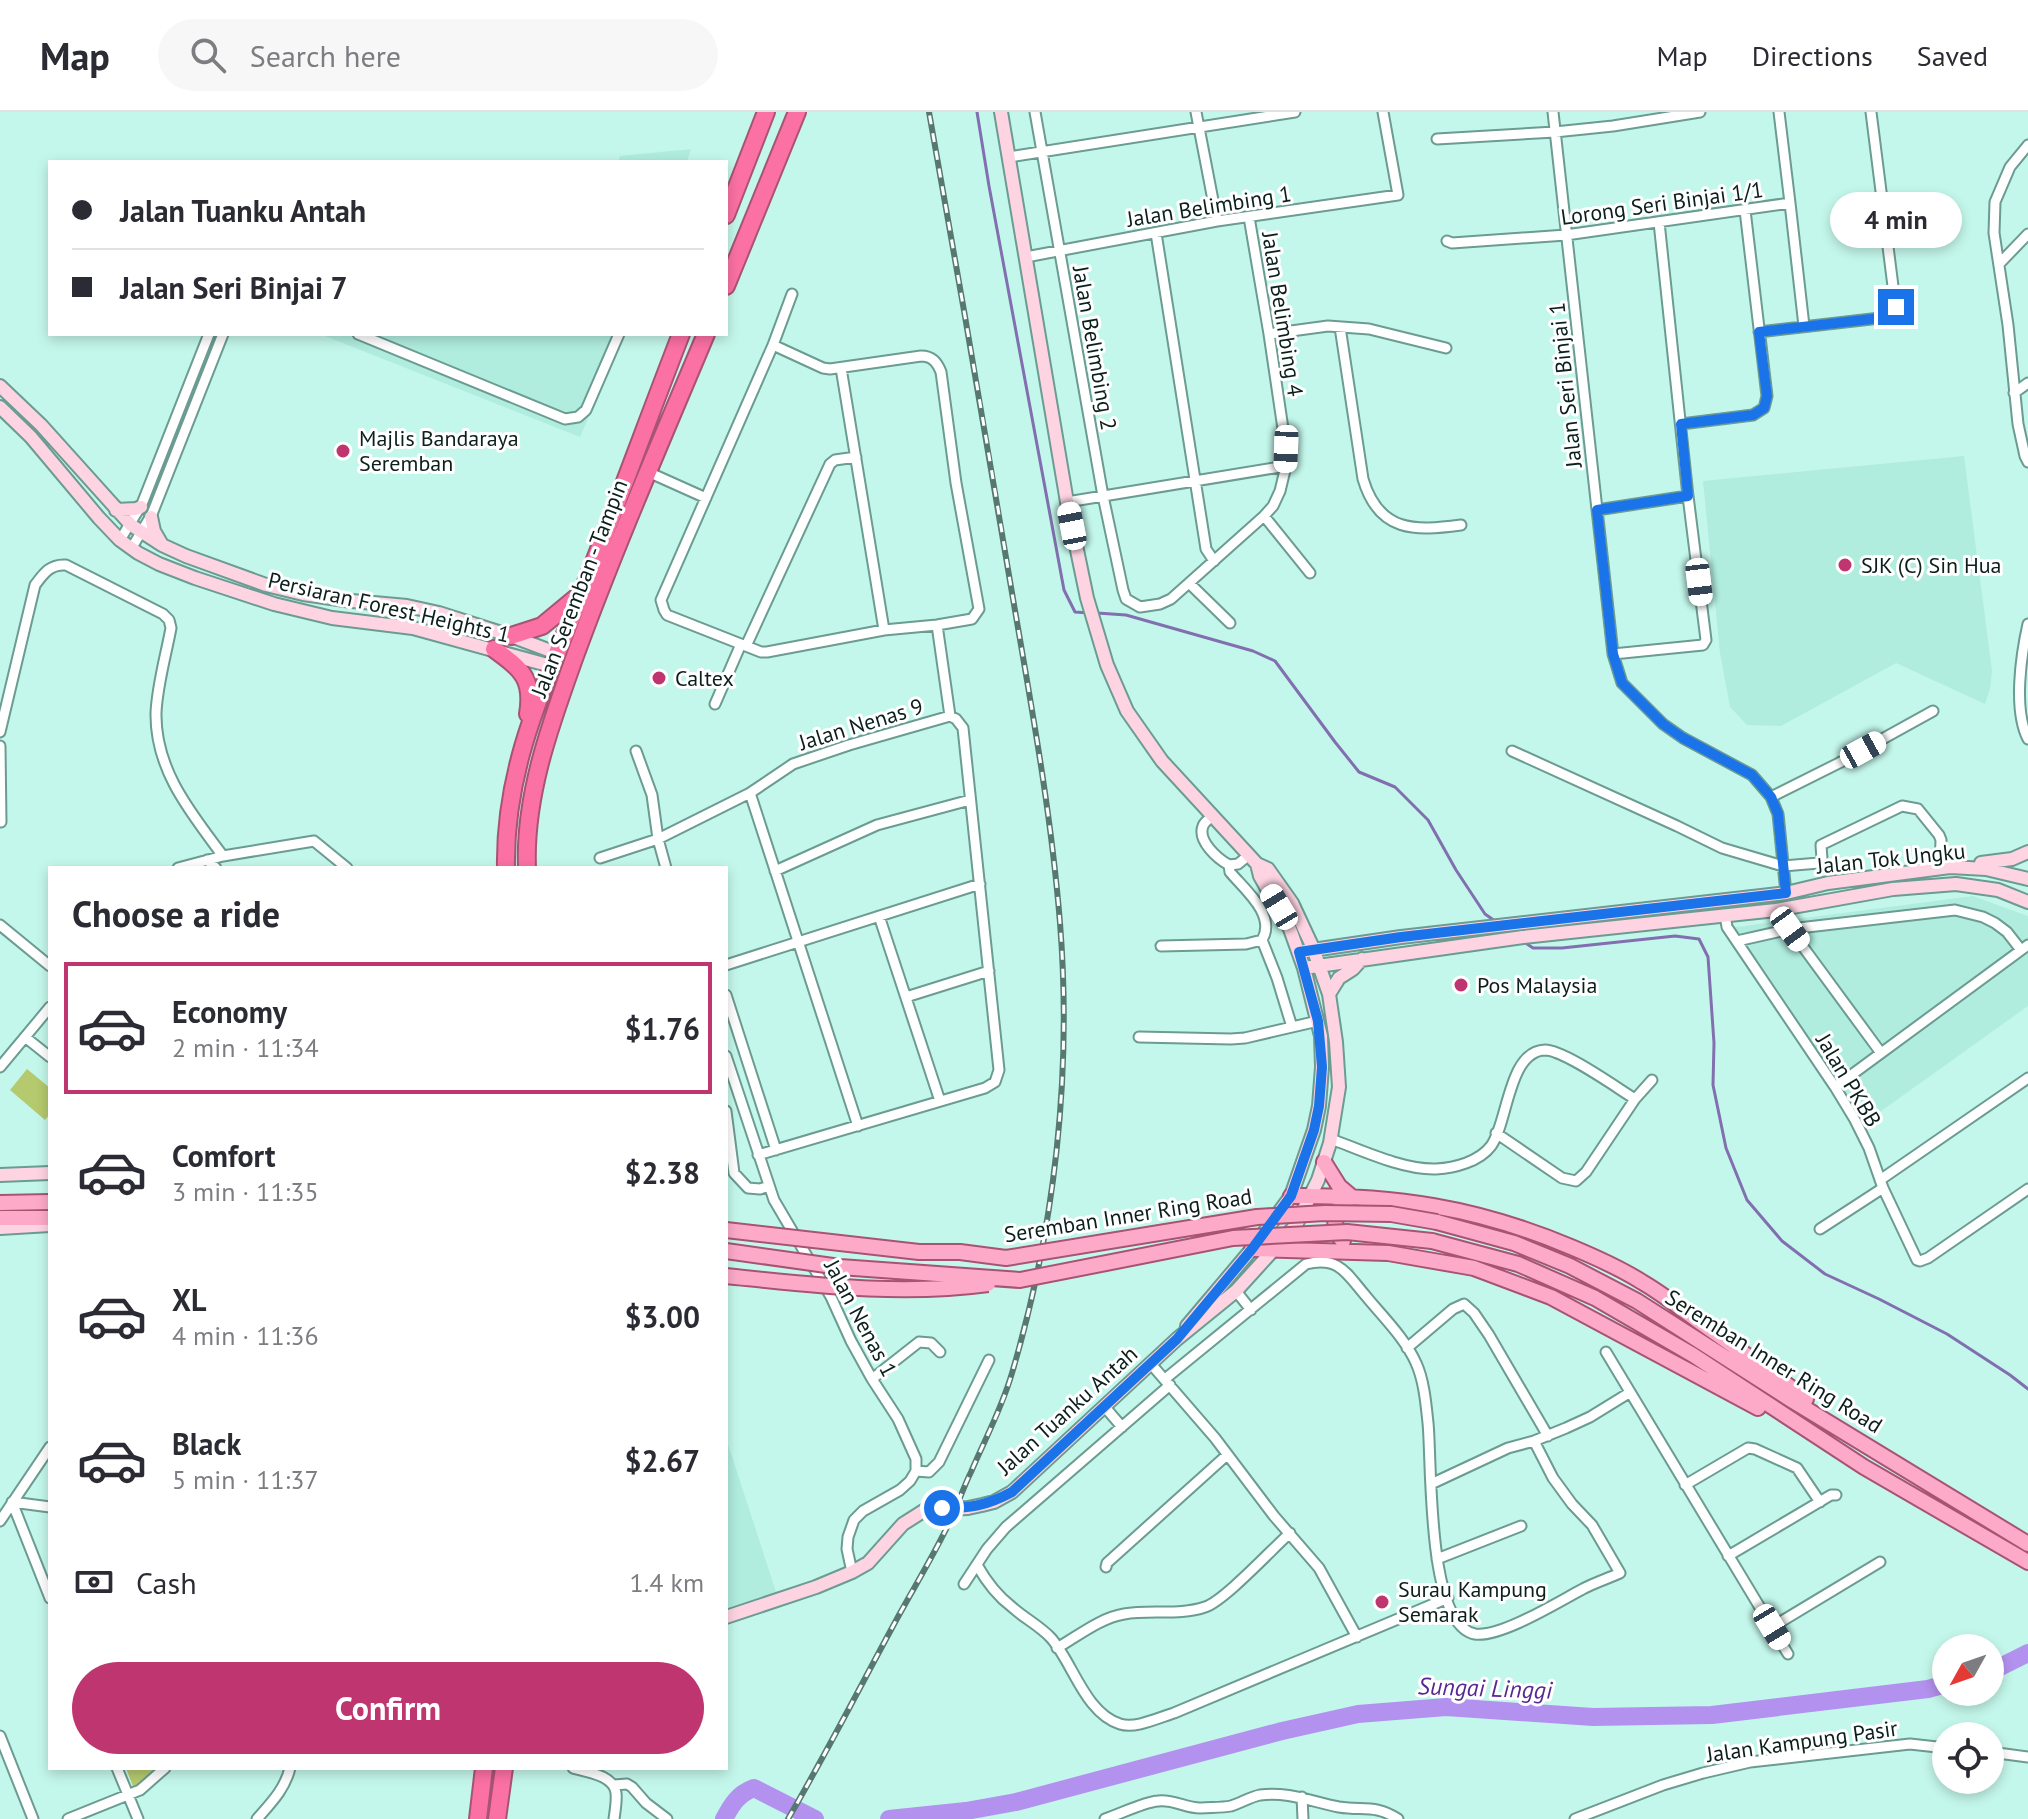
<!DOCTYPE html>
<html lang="en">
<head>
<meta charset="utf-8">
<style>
	body { margin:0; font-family:"PT Sans",sans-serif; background:#f7f7f7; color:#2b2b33; height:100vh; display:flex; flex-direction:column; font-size:30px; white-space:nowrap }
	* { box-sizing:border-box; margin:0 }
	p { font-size:26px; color:#7c7c81 }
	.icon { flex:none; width:44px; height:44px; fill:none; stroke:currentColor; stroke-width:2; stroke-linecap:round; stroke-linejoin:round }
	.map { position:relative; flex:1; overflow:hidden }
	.sheet { position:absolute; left:48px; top:754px; width:680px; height:904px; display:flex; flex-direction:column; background:#fff; border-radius:0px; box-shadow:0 4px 12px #0003 }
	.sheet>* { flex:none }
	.top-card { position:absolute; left:48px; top:48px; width:680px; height:176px; border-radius:0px; box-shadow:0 4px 12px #0003; display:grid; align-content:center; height:176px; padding:0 24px; background:#fff }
	.needle { width:52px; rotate:230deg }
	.tools { position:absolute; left:1932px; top:1522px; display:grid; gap:16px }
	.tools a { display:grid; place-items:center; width:72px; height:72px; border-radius:50%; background:#fff; box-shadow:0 4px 12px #0003; font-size:40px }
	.end { position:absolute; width:36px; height:36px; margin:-18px; border:10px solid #1a73e8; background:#fff; box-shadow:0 0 0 4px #fff }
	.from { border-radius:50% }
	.bubble { position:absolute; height:56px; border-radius:28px; background:#fff; box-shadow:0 4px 12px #0003; font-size:26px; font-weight:700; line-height:56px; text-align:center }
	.car { position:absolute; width:24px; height:48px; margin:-24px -12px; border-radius:10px; box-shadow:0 0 6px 2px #0007; background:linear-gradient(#fff 24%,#345 0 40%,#fff 0 76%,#345 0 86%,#fff 0) }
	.top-card b { display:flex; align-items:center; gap:28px; height:76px; font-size:30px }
	.top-card b+b { border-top:2px solid #e1e1e2 }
	.top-card i { width:20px; height:20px; background:#2b2b33 }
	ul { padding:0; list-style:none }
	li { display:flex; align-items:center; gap:24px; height:132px; margin:0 16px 12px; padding:0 8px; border:4px solid transparent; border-radius:0px }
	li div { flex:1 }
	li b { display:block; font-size:30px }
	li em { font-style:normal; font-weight:700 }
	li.on { border-color:#bf356f }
	li>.icon { width:72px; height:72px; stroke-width:1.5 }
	h2 { padding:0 24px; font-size:36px; line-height:96px }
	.pay { display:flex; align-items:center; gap:20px; height:88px; padding:0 24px; font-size:30px }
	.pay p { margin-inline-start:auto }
	.cta { display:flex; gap:16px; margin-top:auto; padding:16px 24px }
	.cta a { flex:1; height:92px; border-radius:48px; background:#bf356f; color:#fff; font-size:32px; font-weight:700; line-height:92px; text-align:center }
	header { display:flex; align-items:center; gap:48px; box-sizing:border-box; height:112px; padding:0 40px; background:#fff; border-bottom:2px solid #e1e1e2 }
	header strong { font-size:38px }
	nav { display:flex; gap:44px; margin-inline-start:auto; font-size:28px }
	.search { width:560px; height:72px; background:#f7f7f7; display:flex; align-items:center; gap:20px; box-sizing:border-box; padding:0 28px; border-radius:44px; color:#7c7c81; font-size:30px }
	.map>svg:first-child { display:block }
	.built { fill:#b0eddf }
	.green { fill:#b5c96e }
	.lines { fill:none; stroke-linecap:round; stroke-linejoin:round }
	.stream { stroke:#816faf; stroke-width:3 }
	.river { stroke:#b391ee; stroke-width:18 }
	.street-casing { stroke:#6b9b91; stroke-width:13 }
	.secondary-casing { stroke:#6b9b91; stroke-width:16 }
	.primary-casing { stroke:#a75473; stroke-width:18 }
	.highway-casing { stroke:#a75473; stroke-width:20 }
	.street { stroke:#fff; stroke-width:9 }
	.secondary { stroke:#fed4e3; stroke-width:12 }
	.primary { stroke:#fdaac8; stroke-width:14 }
	.highway { stroke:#fb71a3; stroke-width:16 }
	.rail-casing { stroke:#577870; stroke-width:6 }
	.rail { stroke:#fff; stroke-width:3; stroke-dasharray:9; stroke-linecap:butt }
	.primary-bridge-casing { stroke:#a75473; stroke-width:18; stroke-linecap:butt }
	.primary-bridge { stroke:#fdaac8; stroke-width:14 }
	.route { stroke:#1a73e8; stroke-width:10 }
	.poi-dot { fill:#bf356f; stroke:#fff; stroke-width:3 }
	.labels { text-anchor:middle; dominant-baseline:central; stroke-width:6; stroke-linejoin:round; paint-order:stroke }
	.street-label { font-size:22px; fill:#0b1f1b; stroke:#fff }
	.poi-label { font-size:22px; fill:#0b1f1b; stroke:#fff; text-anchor:start }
	.water-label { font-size:24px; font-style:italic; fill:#572792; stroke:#fff }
</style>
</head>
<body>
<header>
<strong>Map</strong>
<div class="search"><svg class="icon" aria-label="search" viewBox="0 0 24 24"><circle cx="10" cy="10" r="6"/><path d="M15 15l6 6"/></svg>Search here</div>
<nav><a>Map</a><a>Directions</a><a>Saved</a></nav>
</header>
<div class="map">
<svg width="2028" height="1707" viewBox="0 0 2028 1707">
	<rect width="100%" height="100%" fill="#c4f7eb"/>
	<path class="built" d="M 691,37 L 687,50 L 618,50 L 620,44 Z
		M 320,222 L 625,222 L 580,325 Z
		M 1964,344 L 1992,559 L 1990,577 L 1985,592 L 1896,551 L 1781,614 L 1747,613 L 1730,595 L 1720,541 L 1703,369 Z
		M 1973,784 L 2028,804 L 2028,894 L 1863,1012 L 1729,816 Z
		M 726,1326 L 776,1480 L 726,1496 Z"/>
	<path class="green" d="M 27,957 L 50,976 L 50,1002 L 45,1008 L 10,978 Z
		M 126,1656 L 157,1656 L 134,1677 Z"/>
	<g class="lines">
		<path class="stream" d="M 977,0 L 989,74 L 1064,478 L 1075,500 L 1089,501
			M 1097,501 L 1126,503 L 1253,539 L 1275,549 L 1335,630 L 1359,660 L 1395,675 L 1428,708 L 1456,758 L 1485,802 L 1495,809
			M 1524,830 L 1533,836 L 1562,836 L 1675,824 L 1699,827 L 1708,845 L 1714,931 L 1713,973 L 1726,1036 L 1747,1088 L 1782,1129 L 1825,1162 L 1879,1187 L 1947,1222 L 2010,1263 L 2028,1277"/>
		<path class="river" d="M 1990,1560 L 2028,1541
			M 724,1707 C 732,1692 738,1682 754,1676 L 815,1707
			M 889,1707 L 966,1699 L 1016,1690 L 1282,1619 L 1358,1602 L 1446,1595 L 1593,1605 L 1712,1603 L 1928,1577 L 1946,1572"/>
		<defs>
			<path id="street" d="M 1035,0 L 1103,384 L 1123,478 L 1126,487 L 1140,495 L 1160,492 L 1171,487 L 1264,404 L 1273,394 L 1280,379 L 1286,354 L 1286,337 L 1269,222 L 1249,105
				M 1196,0 L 1217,109
				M 1553,0 L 1613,542 L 1622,571 L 1663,612 L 1683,626 L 1752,663 L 1771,685 L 1778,702 L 1786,781
				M 1437,27 L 1555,20 L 1613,14 L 1700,0
				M 2028,33 L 2010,55 L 1995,90 L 1994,121 L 2008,213 L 2018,312 L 2025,344 L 2028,350
				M 1009,45 L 1295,0
				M 1790,91 L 1804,214
				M 1156,121 L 1206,437 L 1214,449
				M 1447,129 L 1452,131 L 1566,123 L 1790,91 L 1779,0
				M 1026,145 L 1217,109 L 1398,83 L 1383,0
				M 1999,152 L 2028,122
				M 1340,215 L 1363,367 C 1379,421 1415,419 1461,413
				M 1759,220 L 1889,205 L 1896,198 L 1871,0
				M 358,222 L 565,307 L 578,305 L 586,298 L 619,222
				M 1269,222 L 1328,214 L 1369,217 L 1446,236
				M 773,233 L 823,256 L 830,257 L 921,244 C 932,244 937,250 941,260 L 956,371 L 979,497 L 972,507 L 937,513 L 884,518 L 767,540 L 761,540 L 667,503 L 664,498 L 661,488 L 773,233 L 792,182
				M 841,256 L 884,518
				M 2014,281 L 2028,271
				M 1681,312 L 1753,303 L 1764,296 L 1767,284 L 1745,98
				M 648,360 L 706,386
				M 1067,390 L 1286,354
				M 1597,398 L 1688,384
				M 1264,404 L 1310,461
				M 120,428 L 142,392 L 209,222
				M 131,437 L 152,402 L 223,222
				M 1189,471 L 1230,511
				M 2028,512 C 2021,543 2013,598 2028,627
				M 937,513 L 950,604
				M 746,534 L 830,352 L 835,348 L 856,345
				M 1613,542 L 1703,533 L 1706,528 L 1688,384 L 1659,110
				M 715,592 L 741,532
				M 0,620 L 35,473 C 44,461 50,452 66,453 L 163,502 L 169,508 L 171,516 C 166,543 157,574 156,601 C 155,658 191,701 223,744
				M 0,634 L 1,710
				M 636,639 L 652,683 L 658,727 L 666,756
				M 1512,639 L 1677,714 L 1722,736 L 1783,754 L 1819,751 L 1822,747 L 1821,733 L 1902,694 L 1918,697 L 1939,723 L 1941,728 L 1940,756
				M 750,681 L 858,1014
				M 1771,685 L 1839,651 L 1933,599
				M 1213,704 C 1210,706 1204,711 1203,714 C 1197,729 1218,747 1229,753 L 1238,752 L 1249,743
				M 600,746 L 658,727 L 750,681 L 793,652 L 849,633 L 950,604 L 956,607 L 963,616 L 999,958 L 995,970 L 985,976 L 758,1043
				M 207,748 L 216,756
				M 178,756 L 223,744 L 314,729 L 347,756
				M 775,759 L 877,713 L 970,688
				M 1776,798 L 1881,941
				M 1725,803 L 1727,815 L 1835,975 L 1855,1008 L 1869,1036 L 1883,1076 L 1917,1148 L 1920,1149 L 1928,1146 L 2028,1077
				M 879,804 L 940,989
				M 0,813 L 50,854
				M 1262,828 L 1277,866 L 1292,915
				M 1737,829 L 1790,817 L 1955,798 L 1983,805 L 1995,811 L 2007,820 L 2021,838
				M 1161,834 L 1246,832 L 1262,828 C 1277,803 1244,777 1230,760 L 1229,753
				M 726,853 L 980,772
				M 726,883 L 776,1038
				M 906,885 L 989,859
				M 25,925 L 50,945
				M 1139,925 L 1231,927 L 1245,926 L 1318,909
				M 726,944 L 774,1088 L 831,1185 L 851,1229 L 872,1267 L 898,1307 L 916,1347 L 916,1359 L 910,1369 L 900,1378 L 863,1399 L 854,1408 L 848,1425 L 847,1437 L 852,1460
				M 0,955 L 50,895
				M 1835,975 L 2028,833
				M 726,999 L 734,1061 L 748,1076 L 760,1077 L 769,1074
				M 1496,1021 L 1562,1066 L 1576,1069 L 1586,1060 L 1635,987 L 1652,968
				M 1331,1027 C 1361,1038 1403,1058 1436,1057 C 1454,1056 1479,1050 1491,1034 C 1508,1011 1508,939 1545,938 C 1564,938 1617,976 1635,987
				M 1880,1068 L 2028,966
				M 1820,1117 L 1883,1076
				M 1236,1179 L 1251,1198
				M 1407,1236 L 1453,1197 L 1464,1192 L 1474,1201 L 1489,1223 L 1548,1324
				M 1606,1240 L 1788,1542
				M 1151,1252 L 1215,1326 L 1274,1404 L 1319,1456 L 1357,1525
				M 872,1267 L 919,1230 L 931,1231 L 940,1240
				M 1165,1267 L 1306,1152 C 1339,1144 1346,1161 1365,1183 C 1382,1204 1405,1226 1416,1251 C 1424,1268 1426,1292 1428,1311 C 1432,1349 1426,1513 1475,1522 C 1500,1526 1558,1490 1581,1478 C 1593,1471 1607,1467 1620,1461 L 1592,1413 L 1572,1392 L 1553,1366 L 1534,1329
				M 1104,1294 L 1122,1315
				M 916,1359 L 929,1360 L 939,1350 L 989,1248
				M 1431,1372 L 1508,1336 L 1534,1329 L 1566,1316 L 1590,1305 L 1629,1281
				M 1685,1373 L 1748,1336 L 1755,1337 L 1797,1356 L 1820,1390
				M 12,1390 L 50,1486
				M 12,1390 L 50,1395
				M 0,1409 L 50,1335
				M 1728,1444 L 1831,1383 L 1836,1383
				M 1437,1447 L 1521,1414
				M 977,1453 C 986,1469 996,1483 1012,1495 C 1024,1506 1040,1514 1051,1526 C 1073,1551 1085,1601 1120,1612 C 1135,1617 1158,1606 1174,1601 L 1448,1486
				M 1106,1455 L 1107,1451 L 1227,1343
				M 964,1472 L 987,1437 L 1006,1415 L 1170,1273
				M 1772,1515 L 1880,1450
				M 1057,1536 C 1078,1524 1100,1506 1124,1502 C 1150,1497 1179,1504 1205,1495 C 1224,1489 1272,1437 1290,1421
				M 0,1624 L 33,1707
				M 1990,1640 L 2028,1645
				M 117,1656 L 138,1707
				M 573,1656 C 586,1660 614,1663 616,1681 C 617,1689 615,1699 614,1707
				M 614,1673 L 627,1672 L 632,1675 L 646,1691 L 667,1707
				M 1302,1685 L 1303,1707
				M 68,1707 L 140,1678 L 165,1656
				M 257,1707 C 271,1691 285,1677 290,1656
				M 1105,1707 C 1120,1702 1144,1690 1158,1689 C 1173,1687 1186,1696 1200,1696 C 1210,1695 1221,1696 1231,1694 C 1241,1691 1250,1685 1260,1683 C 1287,1679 1313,1690 1339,1695 C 1363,1699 1375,1692 1398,1707
				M 1575,1707 L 1663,1673 L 1703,1661 L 1750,1650 L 1910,1632 L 1946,1636"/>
			<path id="secondary" d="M 0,274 L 41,313 L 131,413 L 162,433 L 186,444 L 266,473 L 303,482 L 352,489 L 407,494 L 439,501 L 511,524 L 556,541
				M 0,295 L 31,325 L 99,406 L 120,428 L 138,441 L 159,452 L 195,466 L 274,492 L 332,506 L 413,516 L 551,554
				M 116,398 L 136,397 L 141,395
				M 151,405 L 154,419 L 161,431
				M 1981,751 L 2012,747 L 2028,740
				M 1299,840 L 1401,825 L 1786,781 L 1828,771 L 1950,755 L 1986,757 L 2028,767
				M 1304,856 L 1523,825 L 1776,798 L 1893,777 L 1956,772 L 1998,778 L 2028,790
				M 1329,882 L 1339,866 L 1353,857 L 1362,847
				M 0,1063 L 50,1061
				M 0,1116 L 50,1113
				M 1187,1214 L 1252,1137 L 1291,1084 L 1314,1018 L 1319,994 L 1322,955 L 1321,924 L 1304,856 L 1290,817 L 1260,764 L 1257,752
				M 726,1505 L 816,1475 L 852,1460 L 868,1451 L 903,1412 L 925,1398 L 968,1396 L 982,1393 L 994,1390 L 1012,1380 L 1177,1227 L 1236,1179 L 1296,1113 L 1318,1068 L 1330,1031 L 1339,975 L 1336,930 L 1329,882 L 1313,836 L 1292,791 L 1268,757 L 1257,752 L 1162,649 L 1127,599 L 1107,553 L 1087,486 L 1067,390 L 1001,0"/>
			<path id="primary" d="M 1324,1050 L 1339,1074 L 1352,1085 C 1349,1087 1342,1091 1340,1094 C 1332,1105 1335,1121 1343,1129
				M 1291,1084 C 1394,1083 1476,1095 1571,1135 C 1595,1145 1620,1156 1642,1170 C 1661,1181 1679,1195 1697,1208 C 1734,1234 1770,1260 1806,1287
				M 0,1091 L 50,1090
				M 0,1106 L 50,1106
				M 1437,1110 L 1514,1131 L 1570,1154 L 1637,1189 L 1793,1289 L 2028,1432
				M 1432,1129 L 1518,1152 L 1595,1186 L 1693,1243 L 1864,1355 L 2028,1450
				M 1252,1137 L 1388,1141 L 1474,1156 L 1551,1185 L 1758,1296"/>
			<path id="highway" d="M 726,103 L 766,0
				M 726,174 L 797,0
				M 511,524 L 542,514 L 577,485
				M 494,537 C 521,557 534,566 528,602
				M 506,756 C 504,652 546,571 583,478 C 617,393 648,307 681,222
				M 527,756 C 524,683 551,611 575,544 C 615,435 661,329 706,222
				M 478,1707 L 484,1656
				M 497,1707 L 504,1656"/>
		</defs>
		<use href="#street" class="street-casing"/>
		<use href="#secondary" class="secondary-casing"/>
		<use href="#primary" class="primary-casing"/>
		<use href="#highway" class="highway-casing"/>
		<use href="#street" class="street"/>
		<use href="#secondary" class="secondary"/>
		<use href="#primary" class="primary"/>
		<use href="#highway" class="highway"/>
		<defs>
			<path id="rail" d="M 788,1707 C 827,1640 862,1571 899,1503 C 916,1472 935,1441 950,1409 C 958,1393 963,1376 971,1360 C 985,1327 1002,1296 1012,1261 C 1055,1116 1072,961 1060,811 C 1051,698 1030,587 1011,475 C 985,317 957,158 929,0"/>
		</defs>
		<use href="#rail" class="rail-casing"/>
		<use href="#rail" class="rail"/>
		<defs>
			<path id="primary-bridge" d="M 726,1118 L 919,1140 L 960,1140 L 1006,1146 L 1257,1105 L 1325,1101 L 1391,1102 L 1437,1110
				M 726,1139 L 840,1155 L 1020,1168 L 1233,1126 L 1347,1120 L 1432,1129
				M 726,1164 C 814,1173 900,1184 988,1172"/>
		</defs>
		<use href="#primary-bridge" class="primary-bridge-casing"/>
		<use href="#primary-bridge" class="primary-bridge"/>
	</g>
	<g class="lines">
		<path class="route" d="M 942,1396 C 970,1396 986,1394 1012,1380 L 1177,1227 L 1252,1137 L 1291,1084 L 1314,1018 L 1319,994 L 1322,955 L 1318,909 L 1299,840 L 1401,825 L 1786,781 L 1778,702 L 1771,685 L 1752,663 L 1683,626 L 1663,612 L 1622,571 L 1613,542 L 1597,398 L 1688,384 L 1681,312 L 1753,303 L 1764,296 L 1767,284 L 1759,220 L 1889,205 L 1894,201 L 1896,195"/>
	</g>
	<g class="poi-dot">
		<circle cx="343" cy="339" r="8"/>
		<circle cx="1845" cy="453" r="8"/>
		<circle cx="659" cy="566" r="8"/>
		<circle cx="1461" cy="873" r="8"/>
		<circle cx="1382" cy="1490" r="8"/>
	</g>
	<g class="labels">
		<g class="street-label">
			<text transform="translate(1662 91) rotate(-8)">Lorong Seri Binjai 1/1</text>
			<text transform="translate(1209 94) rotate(-9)">Jalan Belimbing 1</text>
			<text transform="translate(1283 202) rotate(81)">Jalan Belimbing 4</text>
			<text transform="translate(1095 236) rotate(80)">Jalan Belimbing 2</text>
			<text transform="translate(1565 273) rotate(-96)">Jalan Seri Binjai 1</text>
			<text transform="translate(579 476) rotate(-69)">Jalan Seremban - Tampin</text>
			<text transform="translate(389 495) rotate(13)">Persiaran Forest Heights 1</text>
			<text transform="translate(861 612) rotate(-17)">Jalan Nenas 9</text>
			<text transform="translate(1891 746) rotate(-6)">Jalan Tok Ungku</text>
			<text transform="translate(1849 968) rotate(59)">Jalan PKBB</text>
			<text transform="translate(1128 1103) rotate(-9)">Seremban Inner Ring Road</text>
			<text transform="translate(861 1206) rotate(62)">Jalan Nenas 1</text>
			<text transform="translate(1774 1249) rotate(32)">Seremban Inner Ring Road</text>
			<text transform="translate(1067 1298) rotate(-42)">Jalan Tuanku Antah</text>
			<text transform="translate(1802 1629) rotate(-8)">Jalan Kampung Pasir</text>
		</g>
		<g class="poi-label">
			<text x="359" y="326">Majlis Bandaraya<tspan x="359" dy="25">Seremban</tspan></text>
			<text x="1861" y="453">SJK (C) Sin Hua</text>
			<text x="675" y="566">Caltex</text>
			<text x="1477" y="873">Pos Malaysia</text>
			<text x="1398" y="1477">Surau Kampung<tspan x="1398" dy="25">Semarak</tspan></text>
		</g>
		<g class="water-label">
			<text transform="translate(1485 1576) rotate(2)">Sungai Linggi</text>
		</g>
	</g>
</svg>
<div class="tools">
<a><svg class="needle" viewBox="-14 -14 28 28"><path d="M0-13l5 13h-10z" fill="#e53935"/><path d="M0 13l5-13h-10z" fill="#7c7c81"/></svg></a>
<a><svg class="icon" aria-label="locate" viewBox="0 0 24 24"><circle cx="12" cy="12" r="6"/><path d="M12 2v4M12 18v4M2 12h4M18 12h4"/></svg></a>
</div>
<i class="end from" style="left:942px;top:1396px"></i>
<i class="end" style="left:1896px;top:195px"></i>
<div class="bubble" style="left:1830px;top:80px;width:132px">4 min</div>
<i class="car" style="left:1286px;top:337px;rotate:182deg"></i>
<i class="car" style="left:1072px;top:414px;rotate:349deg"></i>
<i class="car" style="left:1699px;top:470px;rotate:173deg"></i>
<i class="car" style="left:1863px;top:638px;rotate:61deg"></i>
<i class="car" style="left:1279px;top:795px;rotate:329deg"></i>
<i class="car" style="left:1790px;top:817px;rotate:144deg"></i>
<i class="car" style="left:1772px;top:1515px;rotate:149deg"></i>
<div class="top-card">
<b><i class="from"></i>Jalan Tuanku Antah</b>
<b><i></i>Jalan Seri Binjai 7</b>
</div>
<section class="sheet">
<h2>Choose a ride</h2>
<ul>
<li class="on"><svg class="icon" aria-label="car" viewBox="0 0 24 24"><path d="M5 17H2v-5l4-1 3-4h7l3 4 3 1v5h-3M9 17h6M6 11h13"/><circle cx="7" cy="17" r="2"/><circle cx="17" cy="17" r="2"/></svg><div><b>Economy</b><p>2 min · 11:34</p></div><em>$1.76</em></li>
<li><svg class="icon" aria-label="car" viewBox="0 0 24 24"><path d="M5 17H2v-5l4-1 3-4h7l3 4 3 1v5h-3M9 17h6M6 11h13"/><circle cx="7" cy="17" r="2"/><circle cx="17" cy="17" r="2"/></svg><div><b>Comfort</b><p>3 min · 11:35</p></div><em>$2.38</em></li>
<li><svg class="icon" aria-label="car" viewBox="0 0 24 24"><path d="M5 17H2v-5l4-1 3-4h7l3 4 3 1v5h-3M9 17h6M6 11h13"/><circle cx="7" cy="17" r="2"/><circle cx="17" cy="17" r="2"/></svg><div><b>XL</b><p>4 min · 11:36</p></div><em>$3.00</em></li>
<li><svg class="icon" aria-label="car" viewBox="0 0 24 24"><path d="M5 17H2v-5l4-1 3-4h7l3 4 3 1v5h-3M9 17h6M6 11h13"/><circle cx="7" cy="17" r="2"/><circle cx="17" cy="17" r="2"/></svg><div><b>Black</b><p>5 min · 11:37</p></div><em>$2.67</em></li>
</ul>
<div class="pay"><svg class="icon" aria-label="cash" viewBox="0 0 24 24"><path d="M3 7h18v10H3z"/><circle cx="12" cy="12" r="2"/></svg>Cash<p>1.4 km</p></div>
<div class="cta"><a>Confirm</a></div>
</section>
</div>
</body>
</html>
